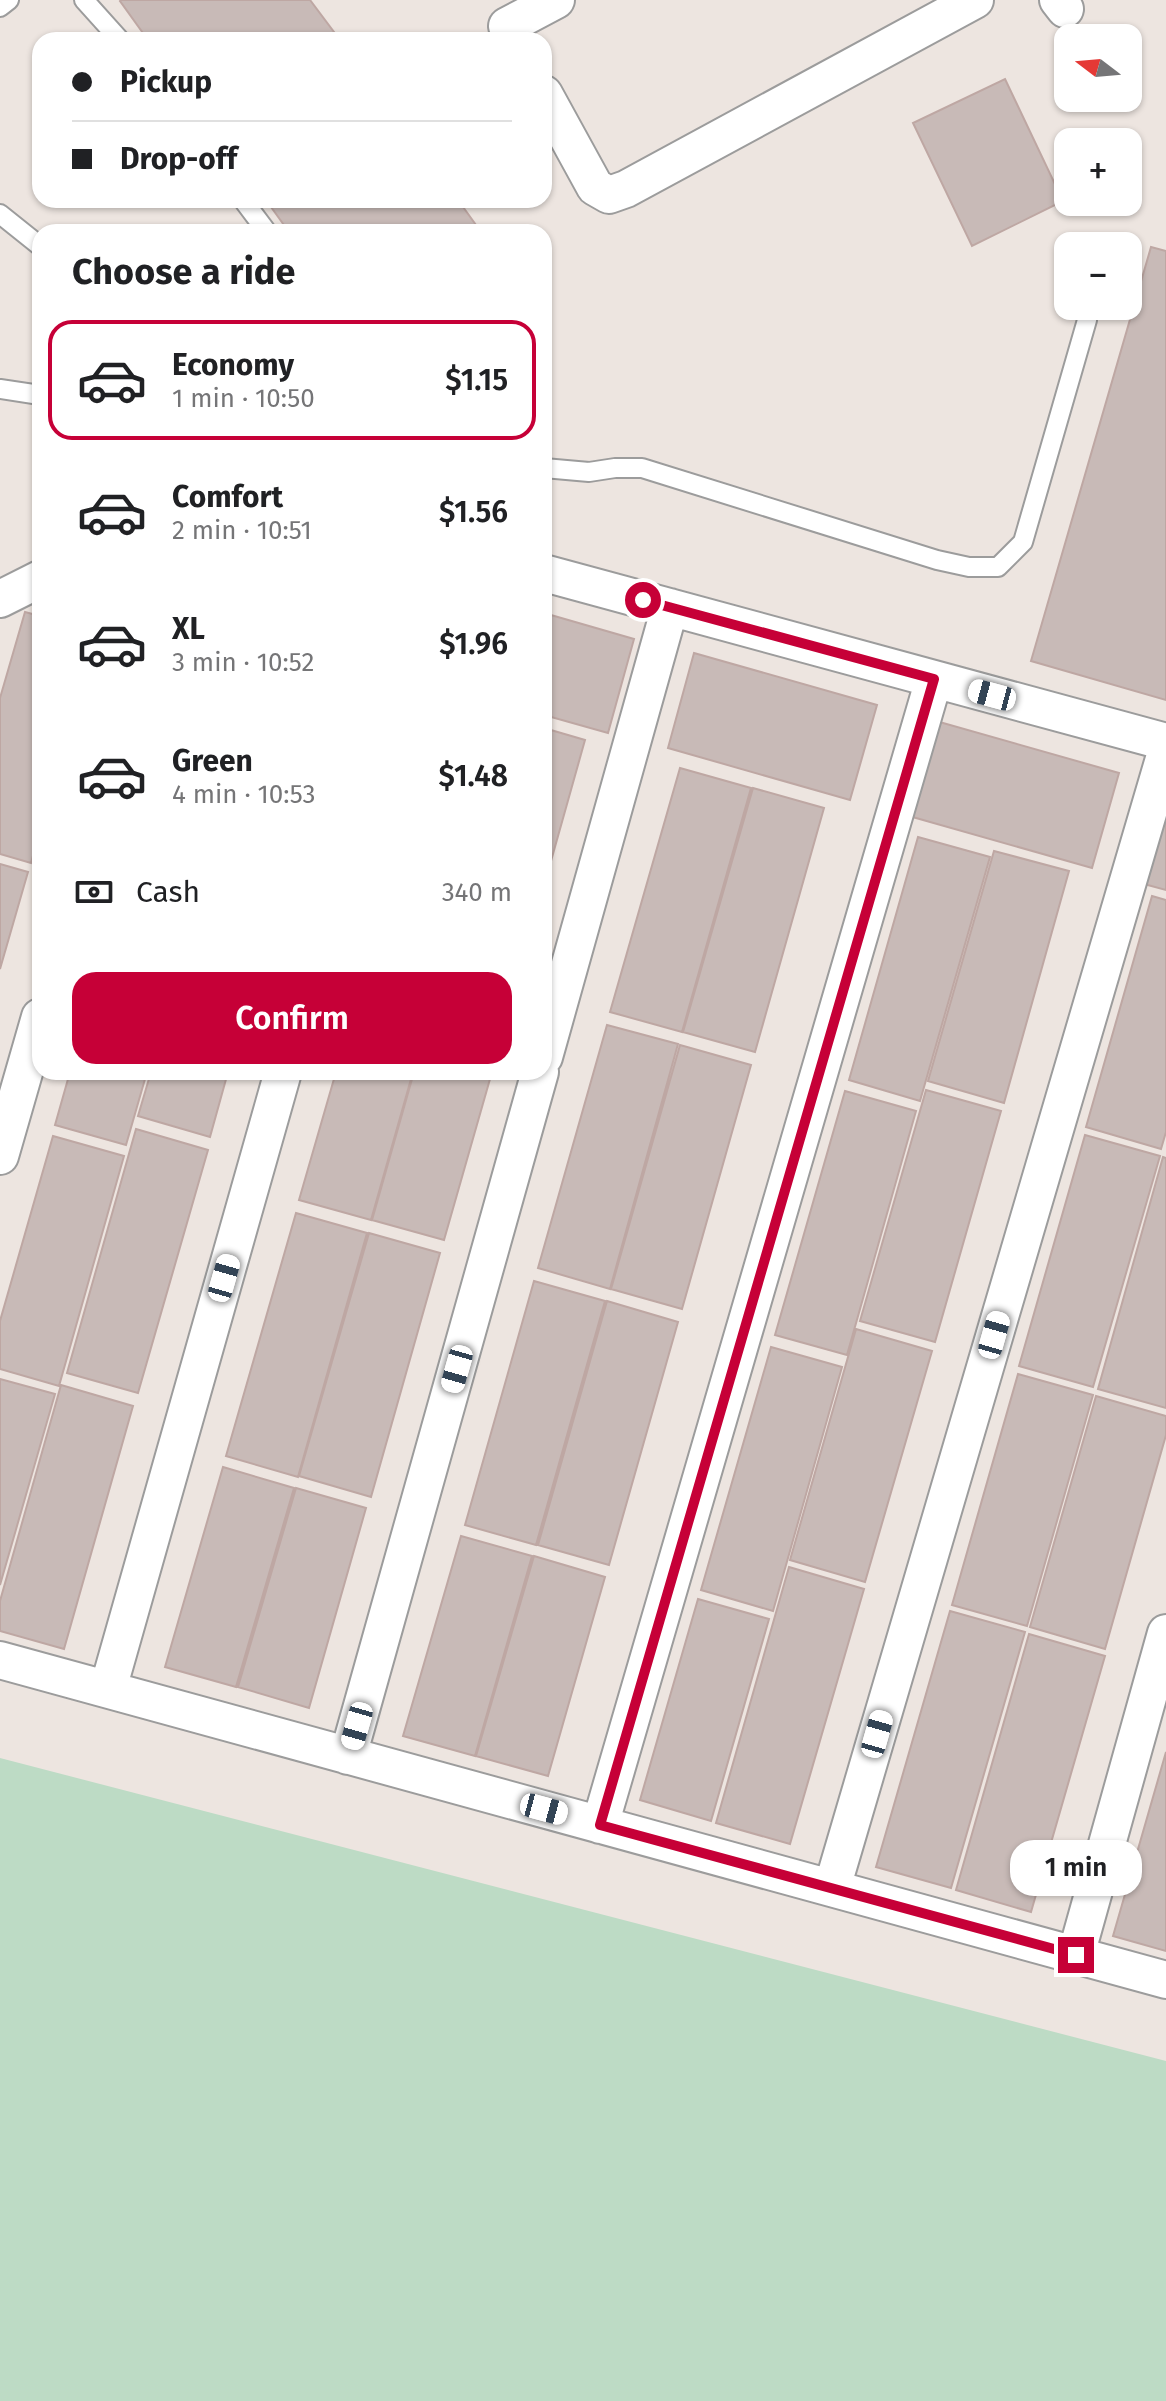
<!DOCTYPE html>
<html lang="en">
<head>
<meta charset="utf-8">
<style>
	body { margin:0; font-family:"Fira Sans",sans-serif; background:#f2f2f2; color:#202124; height:100vh; display:flex; flex-direction:column; font-size:30px; white-space:nowrap }
	* { box-sizing:border-box; margin:0 }
	p { font-size:26px; color:#757577 }
	.icon { flex:none; width:44px; height:44px; fill:none; stroke:currentColor; stroke-width:2; stroke-linecap:round; stroke-linejoin:round }
	.map { position:relative; flex:1; overflow:hidden }
	.details { position:absolute; left:32px; top:224px; width:520px; height:856px; display:flex; flex-direction:column; background:#fff; border-radius:24px; box-shadow:0 2px 6px #0004 }
	.details>* { flex:none }
	.banner { position:absolute; left:32px; top:32px; width:520px; height:176px; border-radius:24px; box-shadow:0 2px 6px #0004; display:grid; align-content:center; height:176px; padding:0 40px; background:#fff }
	.needle { width:52px; rotate:286deg }
	.tools { position:absolute; left:1054px; top:24px; display:grid; gap:16px }
	.tools a { display:grid; place-items:center; width:88px; height:88px; border-radius:16px; background:#fff; box-shadow:0 2px 6px #0004; font-size:40px }
	.end { position:absolute; width:36px; height:36px; margin:-18px; border:10px solid #c60037; background:#fff; box-shadow:0 0 0 4px #fff }
	.from { border-radius:50% }
	.bubble { position:absolute; height:56px; border-radius:24px; background:#fff; box-shadow:0 2px 6px #0004; font-size:26px; font-weight:600; line-height:56px; text-align:center }
	.car { position:absolute; width:24px; height:48px; margin:-24px -12px; border-radius:10px; box-shadow:0 0 6px 2px #0007; background:linear-gradient(#fff 24%,#345 0 40%,#fff 0 76%,#345 0 86%,#fff 0) }
	.banner b { display:flex; align-items:center; gap:28px; height:76px; font-size:30px }
	.banner b+b { border-top:2px solid #e0e0e0 }
	.banner i { width:20px; height:20px; background:#202124 }
	ul { padding:0; list-style:none }
	li { display:flex; align-items:center; gap:24px; height:120px; margin:0 16px 12px; padding:0 24px; border:4px solid transparent; border-radius:24px }
	li div { flex:1 }
	li b { display:block; font-size:30px }
	li em { font-style:normal; font-weight:600 }
	li.active { border-color:#c60037 }
	li>.icon { width:72px; height:72px; stroke-width:1.5 }
	h2 { padding:0 40px; font-size:36px; line-height:96px }
	.pay { display:flex; align-items:center; gap:20px; height:88px; padding:0 40px; font-size:30px }
	.pay p { margin-inline-start:auto }
	.cta { display:flex; gap:16px; margin-top:auto; padding:16px 40px }
	.cta a { flex:1; height:92px; border-radius:24px; background:#c60037; color:#fff; font-size:32px; font-weight:600; line-height:92px; text-align:center }
	.map>svg:first-child { display:block }
	.wetland { fill:#bddbc5 }
	.building { fill:#c8bab7; stroke:#bea7a3; stroke-width:2 }
	.lines { fill:none; stroke-linecap:round; stroke-linejoin:round }
	.service-casing { stroke:#9c9c9c; stroke-width:22 }
	.minor-casing { stroke:#9c9c9c; stroke-width:40 }
	.service { stroke:#fff; stroke-width:18 }
	.minor { stroke:#fff; stroke-width:36 }
	.route { stroke:#c60037; stroke-width:10 }
</style>
</head>
<body>
<div class="map">
<svg width="1166" height="2401" viewBox="0 0 1166 2401">
	<rect width="100%" height="100%" fill="#ede5e0"/>
	<path class="wetland" d="M 0,1758 L 1166,2061 L 1166,2401 L 0,2401 Z"/>
	<path class="building" d="M 121,0 L 310,0 L 340,40 L 148,40 L 120,1 Z
		M 1005,79 L 1063,201 L 972,246 L 913,123 Z
		M 266,200 L 458,200 L 481,232 L 289,232 Z
		M 1151,247 L 1166,251 L 1166,700 L 1031,661 Z
		M 25,612 L 40,616 L 40,830 L 31,863 L 0,854 L 0,698 Z
		M 544,613 L 634,639 L 608,733 L 544,715 Z
		M 694,653 L 877,705 L 850,800 L 668,748 Z
		M 936,721 L 1119,773 L 1092,868 L 909,816 Z
		M 544,728 L 585,740 L 544,886 Z
		M 680,768 L 751,788 L 682,1032 L 610,1012 Z
		M 753,788 L 824,808 L 755,1052 L 683,1032 Z
		M 1166,807 L 1166,890 L 1144,884 Z
		M 918,837 L 990,857 L 920,1101 L 849,1080 Z
		M 994,851 L 1069,871 L 1004,1103 L 928,1081 Z
		M 0,864 L 28,872 L 0,969 Z
		M 1152,896 L 1166,900 L 1166,1132 L 1161,1149 L 1086,1127 Z
		M 607,1025 L 678,1044 L 610,1289 L 538,1268 Z
		M 680,1045 L 751,1065 L 682,1309 L 611,1289 Z
		M 70,1072 L 147,1072 L 126,1145 L 55,1125 Z
		M 151,1072 L 228,1072 L 210,1137 L 138,1116 Z
		M 336,1072 L 413,1072 L 371,1220 L 299,1200 Z
		M 414,1072 L 492,1072 L 444,1240 L 372,1220 Z
		M 926,1090 L 1001,1111 L 935,1342 L 860,1321 Z
		M 845,1091 L 916,1111 L 847,1355 L 775,1335 Z
		M 136,1129 L 208,1150 L 138,1393 L 67,1373 Z
		M 1085,1135 L 1160,1156 L 1093,1387 L 1019,1366 Z
		M 53,1136 L 124,1156 L 59,1386 L 0,1369 L 0,1321 Z
		M 1163,1157 L 1166,1158 L 1166,1408 L 1098,1389 Z
		M 296,1213 L 367,1233 L 298,1477 L 226,1456 Z
		M 369,1233 L 440,1253 L 371,1497 L 299,1476 Z
		M 534,1281 L 605,1301 L 536,1545 L 465,1525 Z
		M 607,1301 L 678,1322 L 609,1565 L 538,1545 Z
		M 856,1329 L 932,1351 L 865,1582 L 790,1560 Z
		M 771,1347 L 842,1367 L 773,1611 L 701,1590 Z
		M 1018,1374 L 1093,1395 L 1027,1626 L 952,1605 Z
		M 0,1379 L 55,1394 L 0,1585 Z
		M 61,1385 L 133,1406 L 64,1649 L 0,1631 L 0,1601 Z
		M 1096,1396 L 1166,1416 L 1166,1435 L 1105,1649 L 1030,1627 Z
		M 223,1467 L 294,1488 L 236,1687 L 165,1667 Z
		M 296,1488 L 366,1508 L 309,1708 L 238,1687 Z
		M 461,1536 L 532,1556 L 475,1756 L 403,1736 Z
		M 534,1556 L 605,1577 L 548,1776 L 476,1756 Z
		M 789,1567 L 864,1589 L 790,1844 L 716,1823 Z
		M 698,1599 L 769,1619 L 711,1821 L 640,1800 Z
		M 950,1611 L 1025,1632 L 951,1888 L 876,1867 Z
		M 1029,1634 L 1105,1656 L 1031,1912 L 956,1890 Z
		M 1166,1752 L 1166,1951 L 1113,1936 Z"/>
	<g class="lines">
		<defs>
			<path id="service" d="M 84,0 L 120,40
				M 0,7 L 9,0
				M 243,200 L 267,232
				M 0,214 L 40,246
				M 0,389 L 40,395
				M 544,468 L 589,472 L 615,468 L 642,468 L 937,560 L 969,567 L 998,567 L 1023,542 L 1087,320"/>
			<path id="minor" d="M 1058,0 L 1065,9
				M 507,26 L 556,0
				M 544,94 L 595,187 L 609,195 L 626,189 L 975,0
				M 544,573 L 1166,742
				M 0,599 L 40,579
				M 544,1057 L 670,607
				M 0,1156 L 40,1017
				M 0,1660 L 1166,1980
				M 108,1689 L 283,1072
				M 348,1756 L 540,1072
				M 600,1825 L 934,679
				M 832,1888 L 1166,752
				M 1076,1955 L 1166,1633"/>
		</defs>
		<use href="#service" class="service-casing"/>
		<use href="#minor" class="minor-casing"/>
		<use href="#service" class="service"/>
		<use href="#minor" class="minor"/>
	</g>
	<g class="lines">
		<path class="route" d="M 643,600 L 934,679 L 600,1825 L 1076,1955"/>
	</g>
</svg>
<div class="tools">
<a><svg class="needle" viewBox="-14 -14 28 28"><path d="M0-13l5 13h-10z" fill="#e53935"/><path d="M0 13l5-13h-10z" fill="#757577"/></svg></a>
<a>+</a>
<a>−</a>
</div>
<i class="end from" style="left:643px;top:600px"></i>
<i class="end" style="left:1076px;top:1955px"></i>
<div class="bubble" style="left:1010px;top:1840px;width:132px">1 min</div>
<i class="car" style="left:992px;top:695px;rotate:285deg"></i>
<i class="car" style="left:224px;top:1278px;rotate:16deg"></i>
<i class="car" style="left:994px;top:1335px;rotate:16deg"></i>
<i class="car" style="left:457px;top:1369px;rotate:196deg"></i>
<i class="car" style="left:357px;top:1726px;rotate:196deg"></i>
<i class="car" style="left:877px;top:1734px;rotate:16deg"></i>
<i class="car" style="left:544px;top:1809px;rotate:105deg"></i>
<div class="banner">
<b><i class="from"></i>Pickup</b>
<b><i></i>Drop-off</b>
</div>
<section class="details">
<h2>Choose a ride</h2>
<ul>
<li class="active"><svg class="icon" aria-label="car" viewBox="0 0 24 24"><path d="M5 17H2v-5l4-1 3-4h7l3 4 3 1v5h-3M9 17h6M6 11h13"/><circle cx="7" cy="17" r="2"/><circle cx="17" cy="17" r="2"/></svg><div><b>Economy</b><p>1 min · 10:50</p></div><em>$1.15</em></li>
<li><svg class="icon" aria-label="car" viewBox="0 0 24 24"><path d="M5 17H2v-5l4-1 3-4h7l3 4 3 1v5h-3M9 17h6M6 11h13"/><circle cx="7" cy="17" r="2"/><circle cx="17" cy="17" r="2"/></svg><div><b>Comfort</b><p>2 min · 10:51</p></div><em>$1.56</em></li>
<li><svg class="icon" aria-label="car" viewBox="0 0 24 24"><path d="M5 17H2v-5l4-1 3-4h7l3 4 3 1v5h-3M9 17h6M6 11h13"/><circle cx="7" cy="17" r="2"/><circle cx="17" cy="17" r="2"/></svg><div><b>XL</b><p>3 min · 10:52</p></div><em>$1.96</em></li>
<li><svg class="icon" aria-label="car" viewBox="0 0 24 24"><path d="M5 17H2v-5l4-1 3-4h7l3 4 3 1v5h-3M9 17h6M6 11h13"/><circle cx="7" cy="17" r="2"/><circle cx="17" cy="17" r="2"/></svg><div><b>Green</b><p>4 min · 10:53</p></div><em>$1.48</em></li>
</ul>
<div class="pay"><svg class="icon" aria-label="cash" viewBox="0 0 24 24"><path d="M3 7h18v10H3z"/><circle cx="12" cy="12" r="2"/></svg>Cash<p>340 m</p></div>
<div class="cta"><a>Confirm</a></div>
</section>
</div>
</body>
</html>
